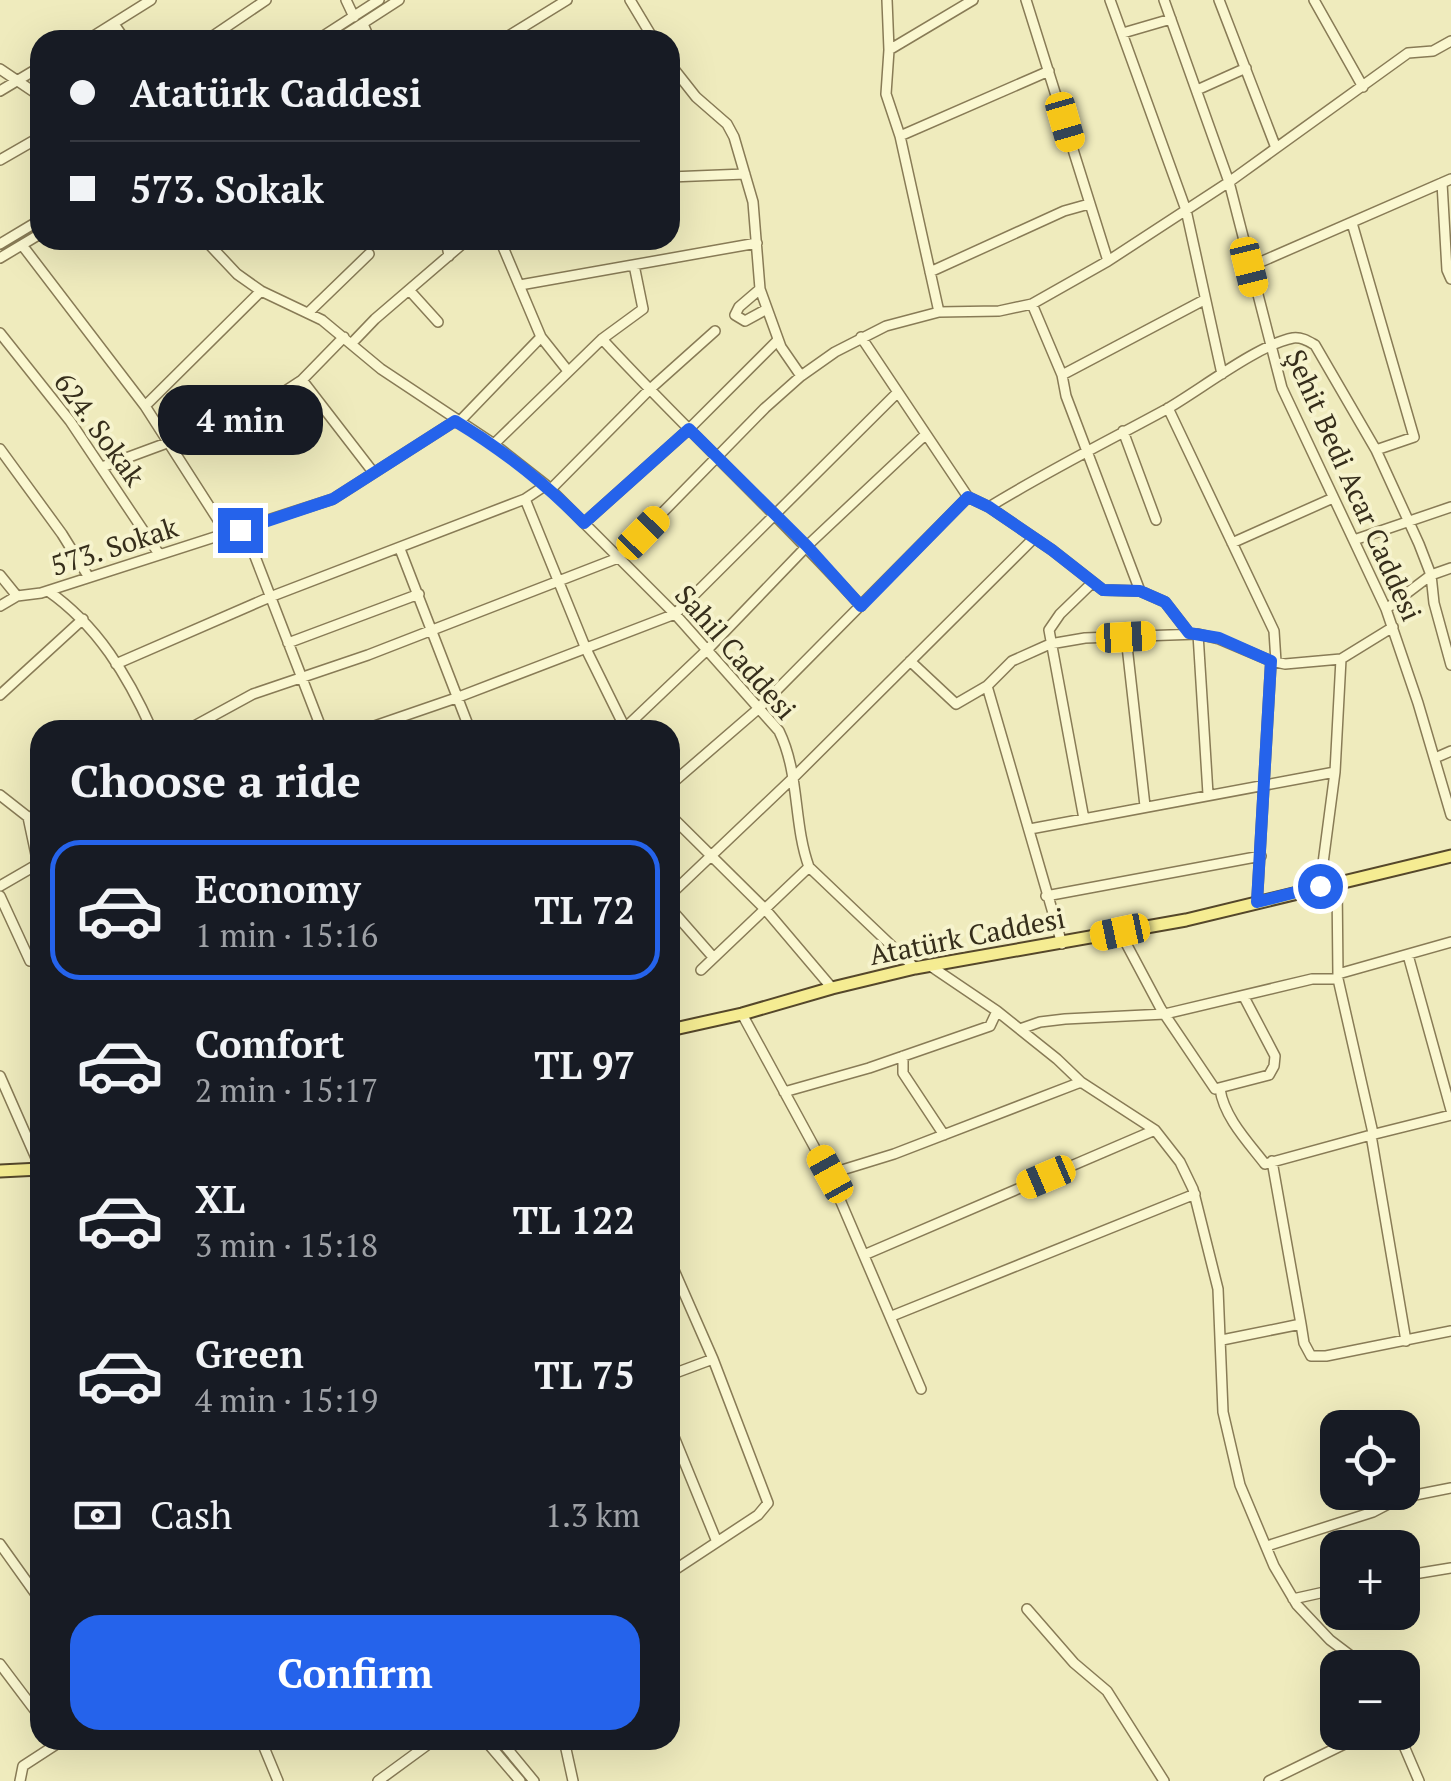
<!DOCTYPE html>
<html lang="en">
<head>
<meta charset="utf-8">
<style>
	body { margin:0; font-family:"PT Serif",serif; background:#20242c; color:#f1f3f6; height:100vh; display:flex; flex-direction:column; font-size:38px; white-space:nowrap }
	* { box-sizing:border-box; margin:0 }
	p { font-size:32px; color:#9ea1a6 }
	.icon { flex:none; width:55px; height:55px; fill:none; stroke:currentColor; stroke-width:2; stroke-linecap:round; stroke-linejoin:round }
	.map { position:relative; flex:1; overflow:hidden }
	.side { position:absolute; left:30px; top:720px; width:650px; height:1030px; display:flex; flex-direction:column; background:#171b24; border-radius:30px; box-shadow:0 10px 40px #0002 }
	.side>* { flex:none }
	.banner { position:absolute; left:30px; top:30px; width:650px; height:220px; border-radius:30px; box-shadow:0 10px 40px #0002; display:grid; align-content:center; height:220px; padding:0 40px; background:#171b24 }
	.buttons { position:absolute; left:1320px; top:1410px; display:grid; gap:20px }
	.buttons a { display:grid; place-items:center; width:100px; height:100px; border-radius:20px; background:#171b24; box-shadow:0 10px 40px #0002; font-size:50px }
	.end { position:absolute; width:45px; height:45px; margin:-22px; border:12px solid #2563eb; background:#fff; box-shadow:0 0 0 5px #fff }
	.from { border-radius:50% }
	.bubble { position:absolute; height:70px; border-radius:30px; background:#171b24; box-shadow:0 10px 40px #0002; font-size:32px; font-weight:700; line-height:70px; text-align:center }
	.car { position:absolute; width:30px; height:60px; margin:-30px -15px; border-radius:12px; box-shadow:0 0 8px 2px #0007; background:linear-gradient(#f5c518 24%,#345 0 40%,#f5c518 0 76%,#345 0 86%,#f5c518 0) }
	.banner b { display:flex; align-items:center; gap:35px; height:95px; font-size:38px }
	.banner b+b { border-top:2px solid #363941 }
	.banner i { width:25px; height:25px; background:#f1f3f6 }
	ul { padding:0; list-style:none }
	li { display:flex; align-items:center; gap:30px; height:140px; margin:0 20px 15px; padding:0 20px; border:5px solid transparent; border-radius:30px }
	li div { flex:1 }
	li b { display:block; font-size:38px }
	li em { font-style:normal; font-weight:700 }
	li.active { border-color:#2563eb }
	li>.icon { width:90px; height:90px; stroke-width:1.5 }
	h2 { padding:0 40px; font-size:45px; line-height:120px }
	.pay { display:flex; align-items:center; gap:25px; height:110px; padding:0 40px; font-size:38px }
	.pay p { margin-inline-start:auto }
	.cta { display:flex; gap:20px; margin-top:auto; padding:20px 40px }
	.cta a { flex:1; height:115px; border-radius:30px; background:#2563eb; color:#fff; font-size:40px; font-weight:700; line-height:115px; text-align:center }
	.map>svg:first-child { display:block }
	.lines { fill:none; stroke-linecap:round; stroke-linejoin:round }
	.minor-casing { stroke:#887b56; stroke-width:12 }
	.major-casing { stroke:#55472a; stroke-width:15 }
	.minor { stroke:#faf7d0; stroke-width:9 }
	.major { stroke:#f5ec92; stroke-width:11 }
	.route { stroke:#2563eb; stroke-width:12 }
	.labels { text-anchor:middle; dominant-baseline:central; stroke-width:8; stroke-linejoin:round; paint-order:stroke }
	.street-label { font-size:28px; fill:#362e1b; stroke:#f6f3cd }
</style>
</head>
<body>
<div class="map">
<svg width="1451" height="1781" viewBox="0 0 1451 1781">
	<rect width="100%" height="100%" fill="#efebbd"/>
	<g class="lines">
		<defs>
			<path id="minor" d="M 346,0 L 354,17
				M 630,0 L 654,40
				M 887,0 L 889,50
				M 1026,0 L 1108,261
				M 1110,0 L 1186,210 L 1222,374
				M 1164,0 L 1229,182 L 1282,388 L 1386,609 L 1418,703 L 1451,815
				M 1219,0 L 1276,148
				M 1314,0 L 1363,87
				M 114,24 L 125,40
				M 363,24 L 370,40
				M 1123,33 L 1171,19
				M 87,40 L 151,0
				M 207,40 L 266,0
				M 317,40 L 379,0
				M 337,40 L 399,0
				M 502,40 L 567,0
				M 670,64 L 696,97 L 727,124 L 734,137 L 753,202 L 760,289 L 781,347 L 801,376
				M 0,69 L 40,96
				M 1197,90 L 1246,68
				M 0,91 L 40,67
				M 900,136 L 1049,71
				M 0,160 L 40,137
				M 670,177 L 745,174
				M 1442,183 L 1447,270 L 1451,279
				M 1352,223 L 1414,437 L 1376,450
				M 205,240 L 237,274 L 261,291 L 322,320 L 381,369 L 494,444 L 546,485 L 675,614 L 779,731 C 800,774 793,823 809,867 L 915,968
				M 446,240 L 449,256
				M 500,240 L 541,337 L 568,371
				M 0,244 L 40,220
				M 22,245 L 145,406 L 227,534
				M 0,258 L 40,234
				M 1249,267 L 1451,179
				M 930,272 L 1064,211 L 1089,204
				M 520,285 L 757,243
				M 760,289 L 739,307 L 735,315 L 745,321 L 767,309
				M 410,291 L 438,322
				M 1032,304 L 1062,375
				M 939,312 L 900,136 L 886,94 L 889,50 L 973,0
				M 308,313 L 369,254
				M 0,333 L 70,421 L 159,554
				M 861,337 L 968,497 L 989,507 L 1052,550 L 1103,590 L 1140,591 L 1165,602 L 1189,633
				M 602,339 C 686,430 778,514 861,606
				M 352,343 L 375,319 L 467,240
				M 302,380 L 373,472
				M 145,406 L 261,291
				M 1168,408 L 1274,631 L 1276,662
				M 458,423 L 541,337
				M 1123,431 L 1156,520
				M 494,444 L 602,339 L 643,309 L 634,265
				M 0,449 L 62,534 L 88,576
				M 102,467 L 256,410 L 302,380 L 344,337
				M 551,489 L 649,390 L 715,331
				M 525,499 L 586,649 L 626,730
				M 989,507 C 1046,472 1106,442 1165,410 C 1197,392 1259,344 1293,338 C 1302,337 1308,341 1315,345 L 1376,450 L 1419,544 L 1431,575 L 1434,603 L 1451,665
				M 584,523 L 689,429 L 778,340
				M 244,528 L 322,730
				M 1354,540 L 1451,507
				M 1232,543 L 1333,498
				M 400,549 L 470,730
				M 0,575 L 17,596
				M 48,591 C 97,625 128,676 152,730
				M 1140,591 L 1066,396 L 1062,375 L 1204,300
				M 0,606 L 17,596 L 41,593 L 333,499 L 455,421
				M 1386,609 L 1431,575 L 1451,568
				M 1198,634 L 1208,794
				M 1126,637 L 1145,806
				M 288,643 L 419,594
				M 910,661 L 956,704 L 987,686 L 1012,661 L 1050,644 L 1085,638 L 1198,634 L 1219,639 L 1271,661 L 1285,664 L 1341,659 L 1393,627
				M 116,664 L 270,597 L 525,499 L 546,485
				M 987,686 L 1062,944
				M 0,695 L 83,619
				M 626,727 L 708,649 L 807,546 L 924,436
				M 187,730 L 253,694 L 368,655 L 618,558 L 765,408 L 801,376 L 835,352 L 886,326 L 939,312 L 999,311 L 1032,304 L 1108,261 L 1229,182 L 1408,53 L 1433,51 L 1451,41
				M 363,730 L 456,698 L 675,614 L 897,393
				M 1435,758 L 1451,751
				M 670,785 L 758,709 L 968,497
				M 0,795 L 28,817 L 40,816
				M 670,815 L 765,909 L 832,988
				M 1084,819 L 1049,630 L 1060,614 L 1092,583
				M 1030,829 L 1335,772
				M 1337,882 L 1338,976
				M 0,886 L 38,864 L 28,817
				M 1320,886 L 1335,772 L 1341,659
				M 670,895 L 794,777 L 1033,539
				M 0,896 L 30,961
				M 1046,896 L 1261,856
				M 1257,903 L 1271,661
				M 670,908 L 713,957
				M 1120,932 L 1161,1009 L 1215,1089 L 1269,1075 L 1274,1066 L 1275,1056 L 1244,997
				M 1408,955 L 1451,1110
				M 929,965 L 997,1011 L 1057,1059 L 1081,1082 L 1155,1130 L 1180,1162 L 1193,1189 L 1218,1289 L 1223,1412 L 1240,1485 L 1274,1566 L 1297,1605 L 1330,1640 L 1367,1668
				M 701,970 L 809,867
				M 1338,974 L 1451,942
				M 742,1014 L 829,1174 L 921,1389
				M 1020,1029 L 1040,1022 L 1065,1019 L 1165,1014 L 1312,979 L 1338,979 L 1373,1133
				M 903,1056 L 903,1073 L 944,1135
				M 0,1076 L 40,1167
				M 1220,1089 C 1224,1117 1248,1142 1265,1164 L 1371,1135
				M 784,1092 L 869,1068 L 990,1026 L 997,1011
				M 829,1174 L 894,1154 L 1081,1082
				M 864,1255 L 1155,1130
				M 670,1261 L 713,1359 L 768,1503 L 758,1515 L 670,1573
				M 892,1316 L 1195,1194
				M 1301,1324 L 1304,1343 L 1311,1356 L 1326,1356 L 1451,1331
				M 1222,1340 L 1301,1324 L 1272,1161
				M 1406,1341 L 1371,1135 L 1451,1115
				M 670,1375 L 713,1359
				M 670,1427 L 717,1542
				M 0,1544 L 40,1600
				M 1267,1546 L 1373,1512 L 1400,1498 L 1451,1488
				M 1402,1576 L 1451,1568
				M 1293,1599 L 1338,1589
				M 1027,1609 L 1074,1663 L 1107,1691 L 1164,1781
				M 0,1664 L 40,1717
				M 1398,1732 L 1419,1781
				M 261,1740 L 278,1781
				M 485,1740 L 520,1781
				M 500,1740 L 534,1781
				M 564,1740 L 573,1781
				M 20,1781 L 23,1766 L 63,1740
				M 378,1781 L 434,1740
				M 1269,1781 L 1369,1732"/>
			<path id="major" d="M 670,1030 L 742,1014 L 832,988 L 915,968 L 1186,920 L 1451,856
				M 0,1171 L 40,1169"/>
		</defs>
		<use href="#minor" class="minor-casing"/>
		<use href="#major" class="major-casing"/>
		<use href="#minor" class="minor"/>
		<use href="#major" class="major"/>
	</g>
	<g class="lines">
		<path class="route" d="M 240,530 L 333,499 L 455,421 C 503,450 544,482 584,523 L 689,429 L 807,546 L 861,606 L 968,497 L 989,507 L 1052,550 L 1103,590 L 1140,591 L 1165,602 L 1189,633 L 1219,638 L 1271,661 L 1257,902 L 1320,886"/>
	</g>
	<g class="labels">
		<g class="street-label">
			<text transform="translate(100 429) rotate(54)">624. Sokak</text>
			<text transform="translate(1354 485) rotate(66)">Şehit Bedi Acar Caddesi</text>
			<text transform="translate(114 546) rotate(-18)">573. Sokak</text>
			<text transform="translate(736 652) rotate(49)">Sahil Caddesi</text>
			<text transform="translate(967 936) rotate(-11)">Atatürk Caddesi</text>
		</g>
	</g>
</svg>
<div class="buttons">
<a><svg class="icon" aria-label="locate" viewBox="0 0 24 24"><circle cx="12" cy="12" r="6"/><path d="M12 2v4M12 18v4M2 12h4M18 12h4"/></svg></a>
<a>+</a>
<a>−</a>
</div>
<i class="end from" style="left:1320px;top:886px"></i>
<i class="end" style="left:240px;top:530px"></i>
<div class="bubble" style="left:158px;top:385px;width:165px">4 min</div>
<i class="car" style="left:1065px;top:122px;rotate:164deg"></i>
<i class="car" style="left:1249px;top:267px;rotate:166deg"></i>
<i class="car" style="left:643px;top:533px;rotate:44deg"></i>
<i class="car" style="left:1126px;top:637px;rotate:87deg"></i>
<i class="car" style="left:1120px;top:932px;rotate:258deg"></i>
<i class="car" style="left:830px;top:1174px;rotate:331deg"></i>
<i class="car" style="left:1046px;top:1177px;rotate:247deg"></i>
<div class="banner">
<b><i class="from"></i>Atatürk Caddesi</b>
<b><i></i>573. Sokak</b>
</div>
<section class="side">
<h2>Choose a ride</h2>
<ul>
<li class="active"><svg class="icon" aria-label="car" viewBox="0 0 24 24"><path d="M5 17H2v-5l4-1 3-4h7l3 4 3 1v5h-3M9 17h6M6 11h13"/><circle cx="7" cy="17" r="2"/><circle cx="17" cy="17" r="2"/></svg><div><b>Economy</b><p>1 min · 15:16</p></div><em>TL 72</em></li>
<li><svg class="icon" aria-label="car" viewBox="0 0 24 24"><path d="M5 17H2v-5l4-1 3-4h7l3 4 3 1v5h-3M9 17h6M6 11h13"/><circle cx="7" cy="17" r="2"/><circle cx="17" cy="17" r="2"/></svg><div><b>Comfort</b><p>2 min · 15:17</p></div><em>TL 97</em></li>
<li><svg class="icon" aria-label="car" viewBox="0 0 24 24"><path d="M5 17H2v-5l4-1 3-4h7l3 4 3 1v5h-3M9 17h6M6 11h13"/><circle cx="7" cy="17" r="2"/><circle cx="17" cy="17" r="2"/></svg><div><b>XL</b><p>3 min · 15:18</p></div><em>TL 122</em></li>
<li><svg class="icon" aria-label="car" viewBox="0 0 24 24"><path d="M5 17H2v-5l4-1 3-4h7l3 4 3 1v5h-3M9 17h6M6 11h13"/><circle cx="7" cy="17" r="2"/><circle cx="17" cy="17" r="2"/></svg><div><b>Green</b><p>4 min · 15:19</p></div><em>TL 75</em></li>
</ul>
<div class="pay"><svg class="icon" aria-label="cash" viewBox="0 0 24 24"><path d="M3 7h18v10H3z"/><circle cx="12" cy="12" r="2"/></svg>Cash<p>1.3 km</p></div>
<div class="cta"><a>Confirm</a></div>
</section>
</div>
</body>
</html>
